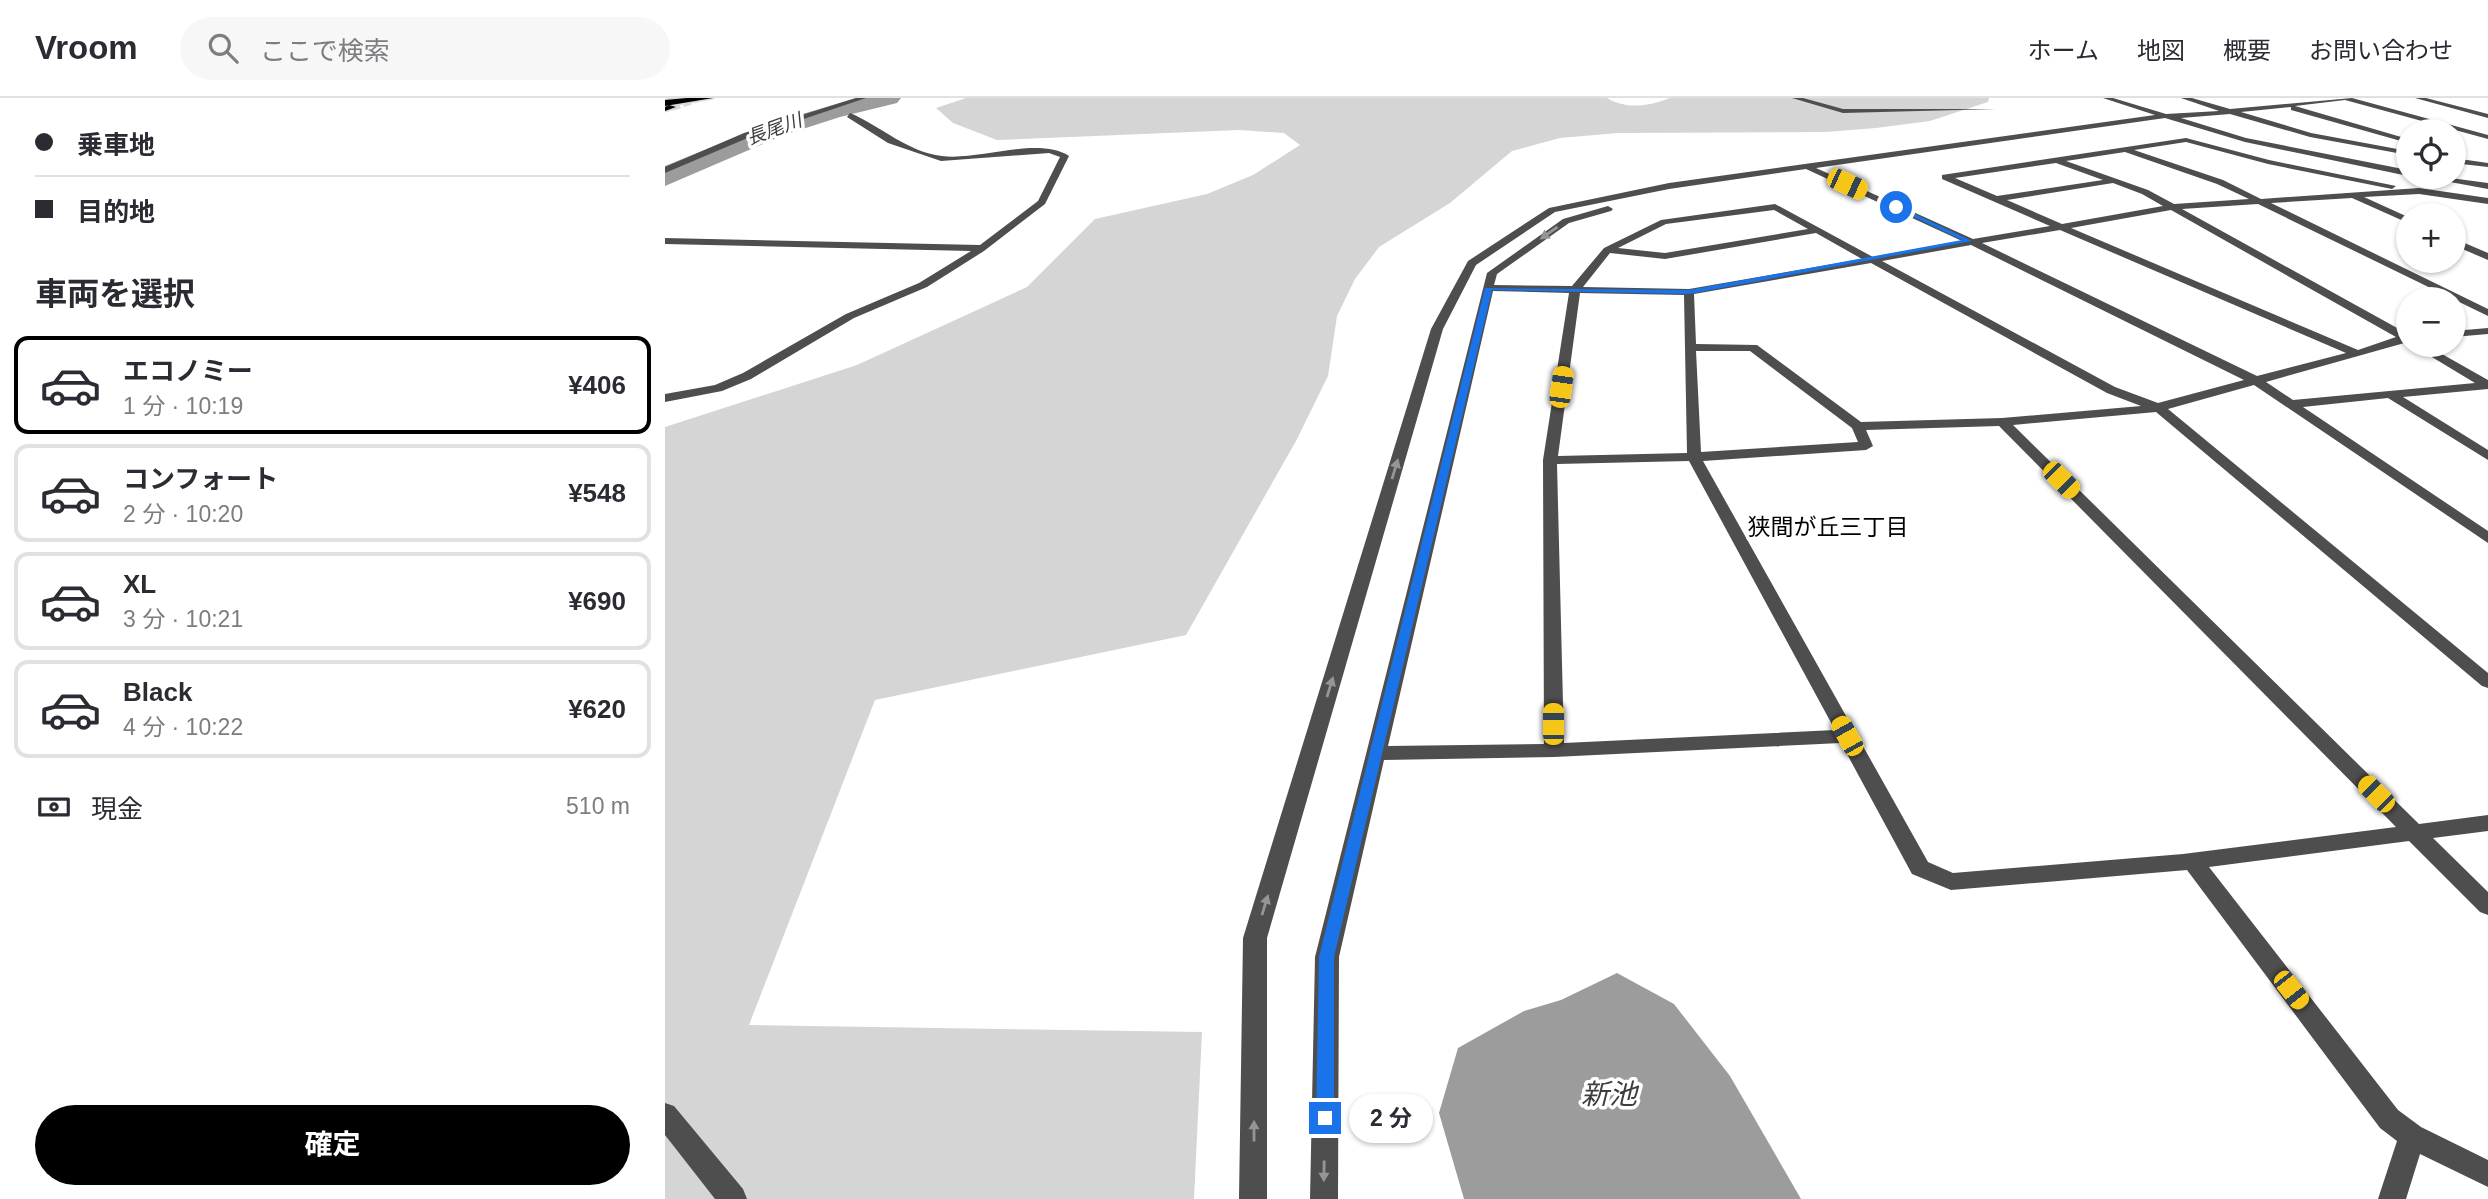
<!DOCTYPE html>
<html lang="ja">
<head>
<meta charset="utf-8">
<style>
	body { margin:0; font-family:Helvetica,"Noto Sans JP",sans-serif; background:#f7f7f7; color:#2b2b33; height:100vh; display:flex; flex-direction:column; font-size:26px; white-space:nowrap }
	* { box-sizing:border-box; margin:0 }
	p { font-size:23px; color:#7c7c81 }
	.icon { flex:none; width:38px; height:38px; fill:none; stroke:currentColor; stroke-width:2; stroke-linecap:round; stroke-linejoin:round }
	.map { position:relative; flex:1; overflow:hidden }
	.drawer { display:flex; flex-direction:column; background:#fff; width:665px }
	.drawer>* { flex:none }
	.top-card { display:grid; align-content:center; height:154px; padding:0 35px; background:#fff }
	.tools { position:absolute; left:1731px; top:21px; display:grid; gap:14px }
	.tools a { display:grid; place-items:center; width:70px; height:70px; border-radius:50%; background:#fff; box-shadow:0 2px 5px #0004; font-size:35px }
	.end { position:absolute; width:32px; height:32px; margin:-16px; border:9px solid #1a73e8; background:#fff; box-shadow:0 0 0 4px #fff }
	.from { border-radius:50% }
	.bubble { position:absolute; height:49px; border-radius:24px; background:#fff; box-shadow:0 2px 5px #0004; font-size:23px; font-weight:700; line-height:49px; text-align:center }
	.car { position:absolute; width:21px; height:42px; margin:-21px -10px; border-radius:9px; box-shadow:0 0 5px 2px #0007; background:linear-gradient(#f5c518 24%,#345 0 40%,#f5c518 0 76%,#345 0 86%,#f5c518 0) }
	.top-card b { display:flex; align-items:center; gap:24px; height:66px; font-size:26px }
	.top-card b+b { border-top:2px solid #e1e1e2 }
	.top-card i { width:18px; height:18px; background:#2b2b33 }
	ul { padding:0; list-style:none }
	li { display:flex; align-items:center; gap:21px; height:98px; margin:0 14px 10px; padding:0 21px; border:4px solid #e1e1e2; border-radius:14px }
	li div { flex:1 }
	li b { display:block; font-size:26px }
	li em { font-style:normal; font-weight:700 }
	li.selected { border-color:#000 }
	li>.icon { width:63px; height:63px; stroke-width:1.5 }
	h2 { padding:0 35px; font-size:32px; line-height:84px }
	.pay { display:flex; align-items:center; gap:18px; height:77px; padding:0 35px; font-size:26px }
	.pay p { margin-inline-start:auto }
	.cta { display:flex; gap:14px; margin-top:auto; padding:14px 35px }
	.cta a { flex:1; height:80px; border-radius:42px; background:#000; color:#fff; font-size:28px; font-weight:700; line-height:80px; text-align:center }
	header { display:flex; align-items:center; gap:42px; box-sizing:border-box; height:98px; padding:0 35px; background:#fff; border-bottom:2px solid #e1e1e2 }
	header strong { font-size:33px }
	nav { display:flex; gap:38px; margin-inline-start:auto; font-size:24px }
	.search { width:490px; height:63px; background:#f7f7f7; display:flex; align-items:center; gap:18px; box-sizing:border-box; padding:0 24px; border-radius:38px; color:#7c7c81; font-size:26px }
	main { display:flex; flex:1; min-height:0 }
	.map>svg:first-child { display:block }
	.green { fill:#d5d5d5 }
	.water { fill:#9c9c9c }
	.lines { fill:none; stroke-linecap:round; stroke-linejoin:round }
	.river { fill:#9c9c9c; fill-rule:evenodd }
	.major-tunnel { stroke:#d9d9d9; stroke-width:8; stroke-dasharray:8 3.5; stroke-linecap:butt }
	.major-casing { stroke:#dbdbdb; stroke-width:3 }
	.highway-casing { stroke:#dbdbdb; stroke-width:3 }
	.minor { fill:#4e4e4e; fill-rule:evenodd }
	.major { fill:#000; fill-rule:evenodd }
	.highway { fill:#000; fill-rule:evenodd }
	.oneway { fill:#959595 }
	.route { fill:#1a73e8 }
	.labels { text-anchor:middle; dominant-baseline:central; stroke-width:7; stroke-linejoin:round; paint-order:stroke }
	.far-water-label { font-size:19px; font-style:italic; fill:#3d3d3d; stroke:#fff }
	.neighbourhood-label { font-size:23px; fill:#000; stroke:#fff }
	.near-water-label { font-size:28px; font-style:italic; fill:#3d3d3d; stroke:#fff }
</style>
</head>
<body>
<header>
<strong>Vroom</strong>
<div class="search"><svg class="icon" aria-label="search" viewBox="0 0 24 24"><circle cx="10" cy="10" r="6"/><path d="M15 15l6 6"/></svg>ここで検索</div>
<nav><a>ホーム</a><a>地図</a><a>概要</a><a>お問い合わせ</a></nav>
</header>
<main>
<section class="drawer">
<div class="top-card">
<b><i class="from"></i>乗車地</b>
<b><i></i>目的地</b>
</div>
<h2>車両を選択</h2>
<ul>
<li class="selected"><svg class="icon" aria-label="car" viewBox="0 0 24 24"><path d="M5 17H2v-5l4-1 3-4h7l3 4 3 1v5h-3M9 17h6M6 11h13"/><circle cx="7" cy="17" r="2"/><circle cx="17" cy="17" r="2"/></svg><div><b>エコノミー</b><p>1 分 · 10:19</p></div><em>¥406</em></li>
<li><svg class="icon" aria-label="car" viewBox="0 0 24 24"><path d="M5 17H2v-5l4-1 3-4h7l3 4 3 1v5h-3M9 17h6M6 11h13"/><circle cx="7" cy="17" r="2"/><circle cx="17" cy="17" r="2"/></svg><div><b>コンフォート</b><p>2 分 · 10:20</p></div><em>¥548</em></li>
<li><svg class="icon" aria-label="car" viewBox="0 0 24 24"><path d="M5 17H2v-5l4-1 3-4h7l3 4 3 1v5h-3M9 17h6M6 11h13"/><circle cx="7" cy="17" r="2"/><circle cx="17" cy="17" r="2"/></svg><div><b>XL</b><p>3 分 · 10:21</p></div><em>¥690</em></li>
<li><svg class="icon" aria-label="car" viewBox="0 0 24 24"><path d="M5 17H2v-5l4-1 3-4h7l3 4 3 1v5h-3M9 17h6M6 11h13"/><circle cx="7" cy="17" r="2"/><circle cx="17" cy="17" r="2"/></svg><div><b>Black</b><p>4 分 · 10:22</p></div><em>¥620</em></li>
</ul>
<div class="pay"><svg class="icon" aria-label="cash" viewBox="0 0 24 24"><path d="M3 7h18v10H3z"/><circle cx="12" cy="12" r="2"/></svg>現金<p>510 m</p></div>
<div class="cta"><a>確定</a></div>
</section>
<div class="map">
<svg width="1823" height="1101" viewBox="0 0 1823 1101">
	<rect width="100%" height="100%" fill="#fff"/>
	<path class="green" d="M 301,0 L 942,0 C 962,12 985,8 1005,0 L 1324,0 L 1323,4 L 1265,23 L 1211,30 L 1161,34 L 953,35 L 895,40 L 847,53 L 785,105 L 714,149 L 690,181 L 672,218 L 663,278 L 631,343 L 521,537 L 210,602 L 84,927 L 537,934 L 529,1101 L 0,1101 L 0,329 L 192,267 L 362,189 L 430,121 L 542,96 L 588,77 L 635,47 L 619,35 L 574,32 L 332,42 L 288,25 L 271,10 Z"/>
	<path class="water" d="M 952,875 L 1009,906 L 1065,978 L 1136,1101 L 799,1101 L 774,1015 L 793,950 L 859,913 L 896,902 Z"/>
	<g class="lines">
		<path class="river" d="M 191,0 L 236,0 L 232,5 L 175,19 L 119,37 L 0,88 L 0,68 L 101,27 Z"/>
		<path class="major-tunnel" d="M 7,9 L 33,0"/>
		<defs>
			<path id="major" d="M 4,7 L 11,9 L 0,13 L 0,9 Z"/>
			<path id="highway" d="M 22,0 L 48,0 L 0,8 L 0,2 Z"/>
		</defs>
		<use href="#major" class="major-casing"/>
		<use href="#highway" class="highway-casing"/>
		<path class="minor" d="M 191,0 L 201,0 L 85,39 L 0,75 L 0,69 L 79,35 Z
			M 1127,0 L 1138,0 L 1178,11 L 1331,11 L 1178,15 Z
			M 1438,0 L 1448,0 L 1501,16 L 1554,13 L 1516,0 L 1527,0 L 1565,11 L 1687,0 L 1823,37 L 1823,41 L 1680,2 L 1630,8 L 1743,41 L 1743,45 L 1626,12 L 1626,9 L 1576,14 L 1646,35 L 1743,53 L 1743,57 L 1645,39 L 1565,16 L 1516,20 L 1581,40 L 1743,72 L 1743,78 L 1580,44 L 1500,20 L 1151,70 L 1308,141 L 1385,128 L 1277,81 L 1277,77 L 1521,40 L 1604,62 L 1731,88 L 1727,91 L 1603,66 L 1521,44 L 1469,52 L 1558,82 L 1596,101 L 1754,90 L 1823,100 L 1823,106 L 1754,96 L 1699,99 L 1743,119 L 1743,125 L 1687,100 L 1606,105 L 1823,211 L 1823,218 L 1593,106 L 1517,111 L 1743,236 L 1743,244 L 1601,284 L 1628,302 L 1810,285 L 1747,247 L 1761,247 L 1823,282 L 1823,291 L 1738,299 L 1823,352 L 1823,362 L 1723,300 L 1638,309 L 1823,433 L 1823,445 L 1589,287 L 1503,311 L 1823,575 L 1823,590 L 1817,588 L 1491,314 L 1348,327 L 1754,726 L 1823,717 L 1823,733 L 1768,740 L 1823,794 L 1823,817 L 1815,814 L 1744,743 L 1544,769 L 1733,1012 L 1756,1029 L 1823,1062 L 1823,1089 L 1755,1056 L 1741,1101 L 1713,1101 L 1732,1043 L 1715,1030 L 1522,772 L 1286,792 L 1247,776 L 1176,645 L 889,659 L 719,662 L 674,859 L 673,1101 L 645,1101 L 650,859 L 822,175 L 898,121 L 943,108 L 948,111 L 946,113 L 904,125 L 832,176 L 829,187 L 907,188 L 939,150 L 996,122 L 1110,106 L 1208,159 L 1297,143 L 1141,71 L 1004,91 L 890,114 L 811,167 L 778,231 L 602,840 L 602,1101 L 574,1101 L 578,840 L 766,231 L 803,163 L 884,110 L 1004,85 L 1490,17 ZM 1460,54 L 1552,86 L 1584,101 L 1509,106 L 1483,92 L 1401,63 ZM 1391,65 L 1438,82 L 1332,98 L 1290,80 ZM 1448,85 L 1477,96 L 1498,108 L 1397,126 L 1342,102 ZM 1109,112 L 1143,131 L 1000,155 L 953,150 L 1001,126 ZM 1506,112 L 1731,239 L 1693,252 L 1406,130 ZM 1395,132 L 1681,255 L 1592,278 L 1317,145 ZM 1151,135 L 1197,161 L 1024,191 L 918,189 L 945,155 L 1000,161 ZM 1306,147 L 1579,282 L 1493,305 L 1450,289 L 1217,163 ZM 1206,165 L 1442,295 L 1476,308 L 1337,320 L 1196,324 L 1092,247 L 1031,246 L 1029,196 ZM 828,193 L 904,195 L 878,362 L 879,646 L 723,648 ZM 915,195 L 1019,197 L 1022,355 L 893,358 ZM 1031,253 L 1085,253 L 1187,330 L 1193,344 L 1036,354 ZM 1334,328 L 1731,729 L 1518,756 L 1288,775 L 1263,764 L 1038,363 L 1201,352 L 1208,348 L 1201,332 ZM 1024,363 L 1170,632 L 899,645 L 892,366 Z
			M 1750,0 L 1761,0 L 1823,16 L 1823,20 Z
			M 185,15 C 216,28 242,54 277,58 C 313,63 373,38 404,58 L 380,106 L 319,153 L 262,189 L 189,220 L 86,281 L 57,293 L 0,304 L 0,296 L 50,287 L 78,275 L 181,216 L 254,185 L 306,153 L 0,146 L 0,140 L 315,147 L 373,103 L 395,59 L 384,55 L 276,63 L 223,45 L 182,19 Z
			M 1788,60 L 1823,65 L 1823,69 L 1788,65 Z
			M 1758,79 L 1778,79 L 1823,85 L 1823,91 Z
			M 1788,140 L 1823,155 L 1823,162 L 1788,147 Z
			M 1823,230 L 1823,236 L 1788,239 L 1788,233 Z
			M 0,1005 L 9,1008 L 78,1091 L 82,1101 L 50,1101 L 0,1037 Z"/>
		<use href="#major" class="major"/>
		<use href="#highway" class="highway"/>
	</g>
	<defs><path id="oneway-solid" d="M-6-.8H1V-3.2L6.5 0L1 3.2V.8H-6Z" transform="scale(1.75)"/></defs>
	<g class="oneway">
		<use href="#oneway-solid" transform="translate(884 135) rotate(145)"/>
		<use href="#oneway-solid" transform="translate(730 371) rotate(-73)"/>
		<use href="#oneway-solid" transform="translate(665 589) rotate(-73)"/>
		<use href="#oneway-solid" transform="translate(600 807) rotate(-73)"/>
		<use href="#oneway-solid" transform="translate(589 1033) rotate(-90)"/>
		<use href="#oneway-solid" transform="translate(659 1073) rotate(91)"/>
	</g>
	<path class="route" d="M 1233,108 L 1307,143 L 1024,196 L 827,192 L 669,859 L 669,1020 L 666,1026 L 654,1026 L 651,1020 L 654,859 L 820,190 L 1024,192 L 1297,142 L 1228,109 Z"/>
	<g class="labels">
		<g class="far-water-label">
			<text transform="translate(109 31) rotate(-20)">長尾川</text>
		</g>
		<g class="neighbourhood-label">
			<text x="1163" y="429">狭間が丘三丁目</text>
		</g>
		<g class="near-water-label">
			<text x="944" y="996">新池</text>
		</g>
	</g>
</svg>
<div class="tools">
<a><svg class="icon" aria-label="locate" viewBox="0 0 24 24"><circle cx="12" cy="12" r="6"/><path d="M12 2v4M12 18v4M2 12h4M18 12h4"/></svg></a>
<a>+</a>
<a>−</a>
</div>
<i class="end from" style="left:1231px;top:109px"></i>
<i class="end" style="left:660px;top:1020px"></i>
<div class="bubble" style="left:684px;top:996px;width:84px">2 分</div>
<i class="car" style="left:1182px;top:86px;rotate:115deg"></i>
<i class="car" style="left:896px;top:289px;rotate:8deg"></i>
<i class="car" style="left:1396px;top:382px;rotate:135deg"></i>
<i class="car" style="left:888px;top:626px;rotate:0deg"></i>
<i class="car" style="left:1182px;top:638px;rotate:331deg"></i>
<i class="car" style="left:1711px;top:696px;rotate:315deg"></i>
<i class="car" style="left:1626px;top:892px;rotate:142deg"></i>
</div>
</main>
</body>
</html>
